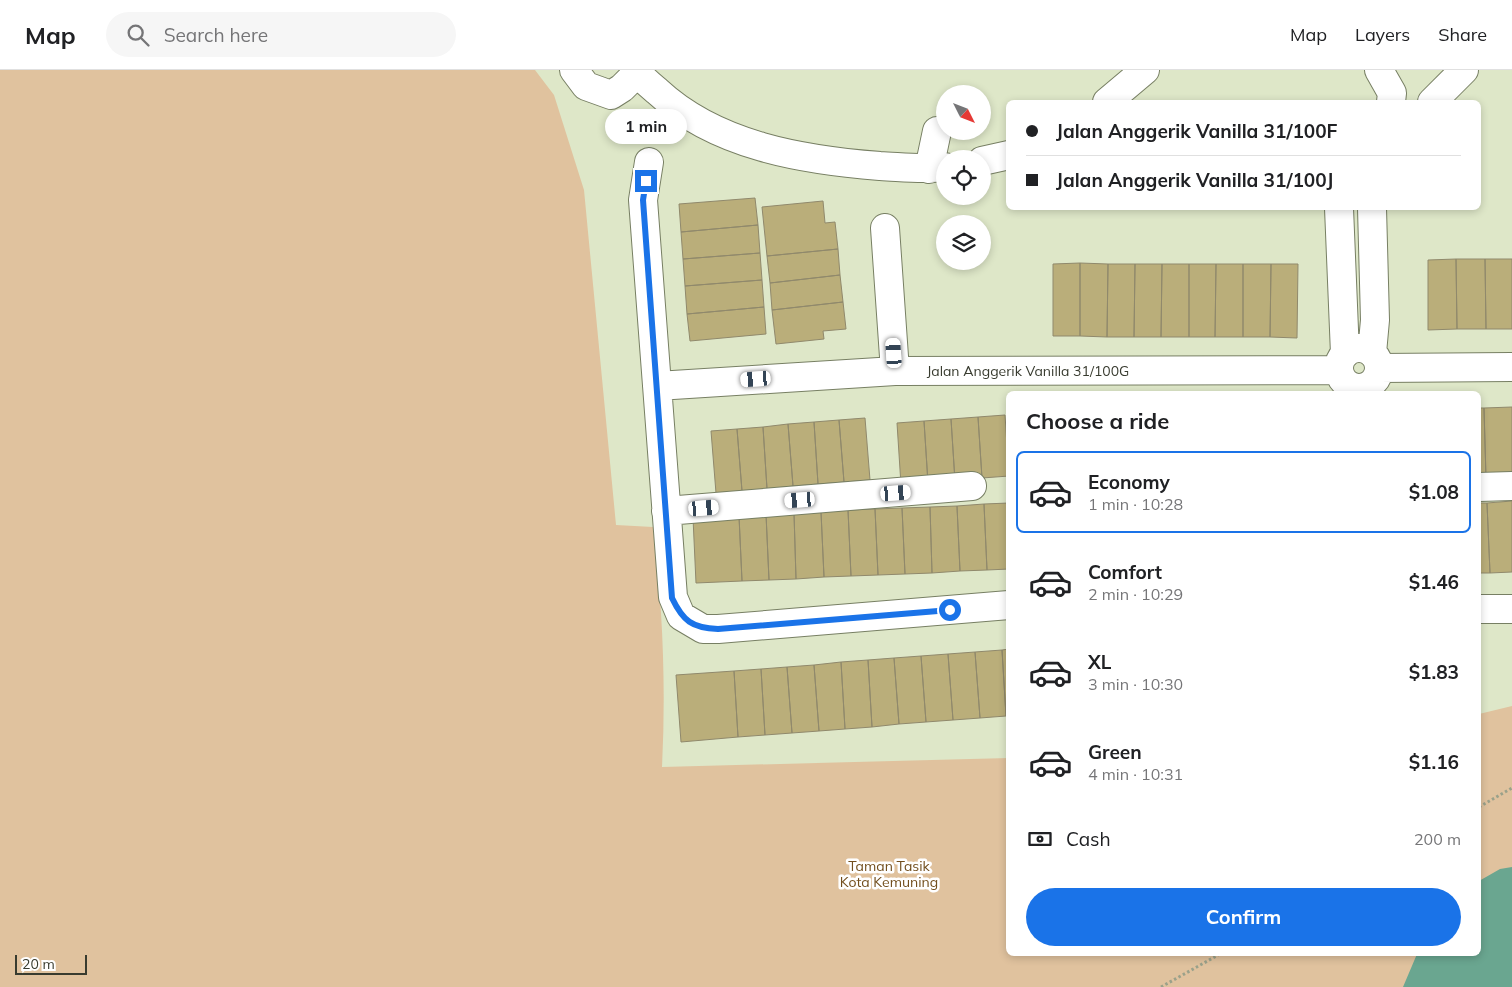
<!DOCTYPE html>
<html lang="en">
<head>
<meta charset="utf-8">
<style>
	body { margin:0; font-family:Mulish,sans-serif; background:#f6f6f6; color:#202124; height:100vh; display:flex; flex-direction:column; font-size:19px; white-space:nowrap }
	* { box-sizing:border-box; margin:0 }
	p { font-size:16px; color:#757577 }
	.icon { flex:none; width:28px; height:28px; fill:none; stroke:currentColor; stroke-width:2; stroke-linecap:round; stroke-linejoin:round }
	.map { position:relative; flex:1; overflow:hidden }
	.sheet { position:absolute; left:1006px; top:321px; width:475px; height:565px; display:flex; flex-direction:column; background:#fff; border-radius:8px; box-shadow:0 2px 8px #0003 }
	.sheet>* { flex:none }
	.guide { position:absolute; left:1006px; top:30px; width:475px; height:110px; border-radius:8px; box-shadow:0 2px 8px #0003; display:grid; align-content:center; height:110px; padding:0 20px; background:#fff }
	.needle { width:32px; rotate:132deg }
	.fabs { position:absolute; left:936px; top:15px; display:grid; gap:10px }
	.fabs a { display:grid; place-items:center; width:55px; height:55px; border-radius:50%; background:#fff; box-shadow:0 2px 8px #0003; font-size:25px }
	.scale { position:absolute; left:15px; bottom:12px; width:72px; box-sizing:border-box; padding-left:5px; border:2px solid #383b2f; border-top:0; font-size:14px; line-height:18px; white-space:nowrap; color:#383b2f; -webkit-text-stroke:4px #fff; paint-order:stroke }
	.end { position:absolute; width:22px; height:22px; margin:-11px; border:6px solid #1a73e8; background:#fff; box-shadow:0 0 0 2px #fff }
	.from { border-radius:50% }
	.bubble { position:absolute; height:35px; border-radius:18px; background:#fff; box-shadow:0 2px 8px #0003; font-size:16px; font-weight:700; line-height:35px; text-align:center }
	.car { position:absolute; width:15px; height:30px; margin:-15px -8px; border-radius:6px; box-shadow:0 0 4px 1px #0007; background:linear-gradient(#fff 24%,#345 0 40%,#fff 0 76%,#345 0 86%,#fff 0) }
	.guide b { display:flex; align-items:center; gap:18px; height:48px; font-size:19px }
	.guide b+b { border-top:1px solid #e0e0e0 }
	.guide i { width:12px; height:12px; background:#202124 }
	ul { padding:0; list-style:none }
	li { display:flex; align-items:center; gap:15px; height:82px; margin:0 10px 8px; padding:0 10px; border:2px solid transparent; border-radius:8px }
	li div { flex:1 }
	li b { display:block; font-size:19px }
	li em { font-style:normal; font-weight:700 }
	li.current { border-color:#1a73e8 }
	li>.icon { width:45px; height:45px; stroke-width:1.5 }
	h2 { padding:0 20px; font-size:22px; line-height:60px }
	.pay { display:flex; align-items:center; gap:12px; height:55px; padding:0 20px; font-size:19px }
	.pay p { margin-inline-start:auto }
	.button { display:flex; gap:10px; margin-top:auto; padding:10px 20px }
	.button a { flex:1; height:58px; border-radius:30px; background:#1a73e8; color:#fff; font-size:20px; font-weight:700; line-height:58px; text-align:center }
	header { display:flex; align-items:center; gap:30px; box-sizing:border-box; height:70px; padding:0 25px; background:#fff; border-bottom:1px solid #e0e0e0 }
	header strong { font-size:24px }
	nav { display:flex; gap:28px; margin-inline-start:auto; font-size:18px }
	.search { width:350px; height:45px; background:#f6f6f6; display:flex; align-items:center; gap:12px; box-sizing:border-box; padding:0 18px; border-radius:28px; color:#757577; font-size:19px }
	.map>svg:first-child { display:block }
	.green { fill:#e0c29e }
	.water { fill:#6aa690 }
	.building { fill:#baae7a; stroke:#90896c }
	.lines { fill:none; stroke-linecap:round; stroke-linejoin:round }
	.minor-casing { stroke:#777f63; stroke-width:30 }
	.path { stroke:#9aa18a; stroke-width:3; stroke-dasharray:2.5 2.5; stroke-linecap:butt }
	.minor { stroke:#fff; stroke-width:28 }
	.route { stroke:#1a73e8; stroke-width:6 }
	.labels { text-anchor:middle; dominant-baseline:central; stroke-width:5; stroke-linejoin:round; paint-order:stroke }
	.street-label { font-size:14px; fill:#383b2f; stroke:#fff }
	.park-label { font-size:14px; fill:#724e1d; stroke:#fff }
</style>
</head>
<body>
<header>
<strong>Map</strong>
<div class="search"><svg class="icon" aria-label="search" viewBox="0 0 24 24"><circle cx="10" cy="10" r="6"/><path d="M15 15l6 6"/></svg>Search here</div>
<nav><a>Map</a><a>Layers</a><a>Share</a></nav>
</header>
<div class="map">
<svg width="1512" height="917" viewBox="0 0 1512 917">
	<rect width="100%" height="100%" fill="#dee7c8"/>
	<path class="green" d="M 0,0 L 535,0 L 554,25 L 584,120 L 616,455 L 653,457 C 663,537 666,617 662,697 L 1009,688 L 1009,884 L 1479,884 L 1479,644 L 1512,636 L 1512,917 L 0,917 Z"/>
	<path class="water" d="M 1512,797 L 1512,917 L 1403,917 L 1417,884 L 1479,884 L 1479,811 L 1500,799 Z"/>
	<path class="building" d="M 755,128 L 758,155 L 681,162 L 679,134 Z
		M 823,131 L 825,153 L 835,152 L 838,179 L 767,186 L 762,137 Z
		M 758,155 L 760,183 L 683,189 L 681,162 Z
		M 838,179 L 840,205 L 770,213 L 767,186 Z
		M 760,183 L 762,210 L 685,216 L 683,189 Z
		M 1456,189 L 1457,259 L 1428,260 L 1428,190 Z
		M 1456,189 L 1485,189 L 1486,259 L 1457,259 Z
		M 1485,189 L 1512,189 L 1512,259 L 1486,259 Z
		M 1080,193 L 1080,266 L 1053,266 L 1053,194 Z
		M 1080,193 L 1108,194 L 1107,267 L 1080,266 Z
		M 1108,194 L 1135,194 L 1134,267 L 1107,267 Z
		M 1135,194 L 1162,194 L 1161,267 L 1134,267 Z
		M 1162,194 L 1189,194 L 1189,267 L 1161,267 Z
		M 1189,194 L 1216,194 L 1215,267 L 1189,267 Z
		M 1216,194 L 1243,194 L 1243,267 L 1215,267 Z
		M 1243,194 L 1271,194 L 1270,267 L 1243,267 Z
		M 1271,194 L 1298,194 L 1297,268 L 1270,267 Z
		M 840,205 L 843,232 L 772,240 L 770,213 Z
		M 762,210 L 764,237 L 687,244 L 685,216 Z
		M 843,232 L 846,259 L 823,261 L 824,269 L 776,274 L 772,240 Z
		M 764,237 L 766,264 L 690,271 L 687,244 Z
		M 1512,337 L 1512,408 L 1486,409 L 1484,338 Z
		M 1479,338 L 1484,338 L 1486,409 L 1479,410 Z
		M 1005,345 L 1009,406 L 982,408 L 978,347 Z
		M 978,347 L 982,408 L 955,411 L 951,349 Z
		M 865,348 L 870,410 L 844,412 L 839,350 Z
		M 951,349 L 955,411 L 928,413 L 924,351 Z
		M 839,350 L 844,412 L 818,414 L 814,352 Z
		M 924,351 L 928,413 L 901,415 L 897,353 Z
		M 814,352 L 818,414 L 793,416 L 788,354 Z
		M 788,354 L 793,416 L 767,419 L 763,357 Z
		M 763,357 L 767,419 L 742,421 L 737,359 Z
		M 737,359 L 742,421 L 716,423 L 711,361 Z
		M 1512,431 L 1512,502 L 1490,503 L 1487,433 Z
		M 1009,433 L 1009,499 L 987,500 L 984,434 Z
		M 1479,433 L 1487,433 L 1490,503 L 1479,503 Z
		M 984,434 L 987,500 L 960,501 L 957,436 Z
		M 957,436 L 960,501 L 932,503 L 930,437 Z
		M 930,437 L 932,503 L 905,504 L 902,438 Z
		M 902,438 L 905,504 L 878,505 L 875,439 Z
		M 875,439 L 878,505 L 851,506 L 848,440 Z
		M 848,440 L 851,506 L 824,507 L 821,442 Z
		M 821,442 L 824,507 L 796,509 L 794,443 Z
		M 794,443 L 796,509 L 769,510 L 766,444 Z
		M 766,444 L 769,510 L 742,511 L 739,446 Z
		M 739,446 L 742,511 L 696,513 L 693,448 Z
		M 1009,579 L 1009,646 L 1006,646 L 1002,580 Z
		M 1002,580 L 1006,646 L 980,648 L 975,582 Z
		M 975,582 L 980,648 L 953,650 L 948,584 Z
		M 948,584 L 953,650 L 926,652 L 921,586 Z
		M 921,586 L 926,652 L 899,654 L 894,588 Z
		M 894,588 L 899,654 L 872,657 L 868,590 Z
		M 868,590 L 872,657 L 845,659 L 841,592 Z
		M 841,592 L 845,659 L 819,661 L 814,595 Z
		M 814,595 L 819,661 L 792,663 L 787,597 Z
		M 787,597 L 792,663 L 765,665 L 761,599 Z
		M 761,599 L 765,665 L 738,667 L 734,601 Z
		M 734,601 L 738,667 L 681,672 L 676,605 Z"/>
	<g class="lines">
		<defs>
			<path id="minor" d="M 574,0 L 586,16 L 611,25 L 622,18 L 637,3
				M 636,0 C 641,8 650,15 657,21 C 716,76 803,90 880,96 C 902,97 923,100 945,97
				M 1379,0 L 1392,23 L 1391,32
				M 1107,32 L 1145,0
				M 1432,32 L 1464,0
				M 982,91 L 1009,85
				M 649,92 L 643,130 L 673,527 L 681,546 L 703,559 L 718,559 L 1009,535
				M 929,99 L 937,61
				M 1339,138 L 1345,284
				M 885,158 L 895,301
				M1339 298a20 20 0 1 1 40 0a20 20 0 1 1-40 0Z
				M 1372,283 L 1375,250 L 1372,138
				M 1379,298 L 1512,297
				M 657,316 L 895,301 L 1339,300
				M 1479,417 L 1512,416
				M 666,441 L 972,416
				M 1479,539 L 1512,539"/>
		</defs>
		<use href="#minor" class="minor-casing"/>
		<path class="path" d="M 1479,737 L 1512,718
			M 1161,917 L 1220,884"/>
		<use href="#minor" class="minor"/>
	</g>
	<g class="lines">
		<path class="route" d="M 646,111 L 643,130 L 672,528 C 683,551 692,558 718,559 L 950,540"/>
	</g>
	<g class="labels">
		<g class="street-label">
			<text x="1028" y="301">Jalan Anggerik Vanilla 31/100G</text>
		</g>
		<g class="park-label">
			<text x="889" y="796">Taman Tasik<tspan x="889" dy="16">Kota Kemuning</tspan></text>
		</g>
	</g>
</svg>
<div class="fabs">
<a><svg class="needle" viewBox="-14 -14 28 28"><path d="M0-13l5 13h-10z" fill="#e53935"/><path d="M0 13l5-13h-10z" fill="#757577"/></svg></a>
<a><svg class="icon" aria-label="locate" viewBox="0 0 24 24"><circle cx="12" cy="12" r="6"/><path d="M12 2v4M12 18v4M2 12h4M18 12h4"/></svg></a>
<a><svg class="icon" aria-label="layers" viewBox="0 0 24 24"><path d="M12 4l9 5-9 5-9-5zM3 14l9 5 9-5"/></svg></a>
</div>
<div class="scale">20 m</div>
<i class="end from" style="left:950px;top:540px"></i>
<i class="end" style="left:646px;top:111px"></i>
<div class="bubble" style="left:605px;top:39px;width:82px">1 min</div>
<i class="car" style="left:894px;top:283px;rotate:356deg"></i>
<i class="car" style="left:756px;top:309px;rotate:266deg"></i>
<i class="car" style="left:896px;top:423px;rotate:86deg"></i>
<i class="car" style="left:800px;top:430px;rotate:266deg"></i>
<i class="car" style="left:704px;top:438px;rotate:85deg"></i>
<div class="guide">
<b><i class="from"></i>Jalan Anggerik Vanilla 31/100F</b>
<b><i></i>Jalan Anggerik Vanilla 31/100J</b>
</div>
<section class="sheet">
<h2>Choose a ride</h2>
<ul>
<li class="current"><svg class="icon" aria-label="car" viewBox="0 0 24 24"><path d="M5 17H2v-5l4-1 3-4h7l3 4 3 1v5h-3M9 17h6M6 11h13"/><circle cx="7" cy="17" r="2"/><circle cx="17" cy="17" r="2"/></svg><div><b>Economy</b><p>1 min · 10:28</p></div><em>$1.08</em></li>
<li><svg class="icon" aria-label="car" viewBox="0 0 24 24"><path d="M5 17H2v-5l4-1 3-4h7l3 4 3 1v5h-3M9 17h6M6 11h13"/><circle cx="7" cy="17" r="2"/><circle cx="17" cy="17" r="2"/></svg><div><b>Comfort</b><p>2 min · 10:29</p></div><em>$1.46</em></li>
<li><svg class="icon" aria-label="car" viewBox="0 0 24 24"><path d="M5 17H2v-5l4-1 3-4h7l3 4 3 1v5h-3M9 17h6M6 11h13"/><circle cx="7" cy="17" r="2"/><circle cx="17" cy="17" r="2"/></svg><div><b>XL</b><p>3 min · 10:30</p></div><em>$1.83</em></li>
<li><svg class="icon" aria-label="car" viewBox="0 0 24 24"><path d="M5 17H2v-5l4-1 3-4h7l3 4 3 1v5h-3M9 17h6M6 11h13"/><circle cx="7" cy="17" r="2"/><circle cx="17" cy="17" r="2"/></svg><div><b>Green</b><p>4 min · 10:31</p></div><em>$1.16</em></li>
</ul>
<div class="pay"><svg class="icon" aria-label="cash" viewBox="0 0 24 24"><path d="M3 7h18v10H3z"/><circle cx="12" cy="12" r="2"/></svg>Cash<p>200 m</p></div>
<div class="button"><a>Confirm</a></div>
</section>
</div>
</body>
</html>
